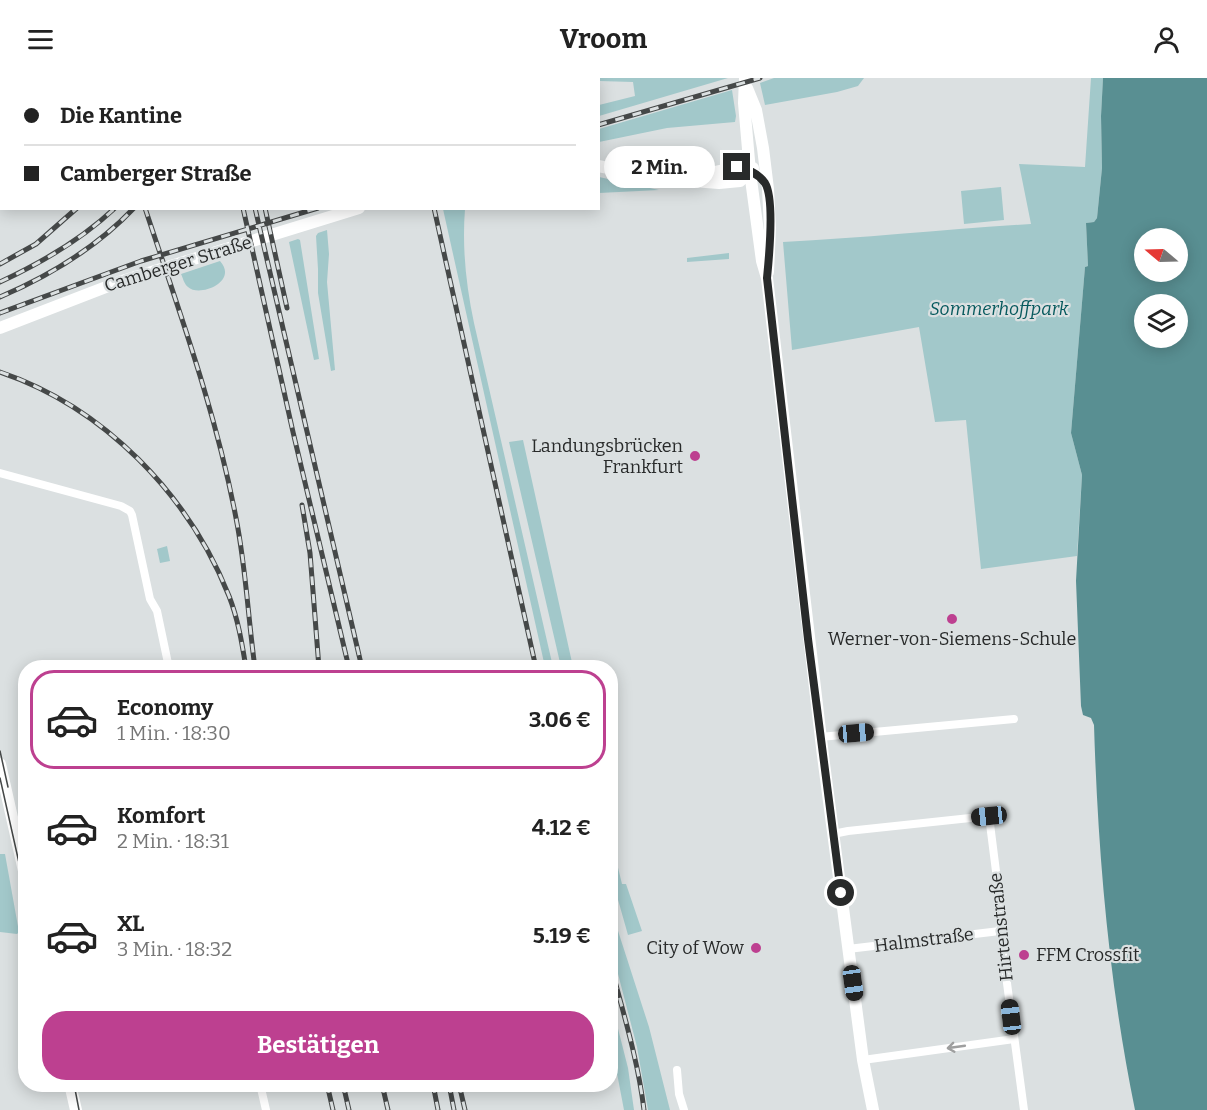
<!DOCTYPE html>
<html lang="de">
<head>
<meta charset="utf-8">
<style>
	body { margin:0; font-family:Bitter,serif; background:#f6f6f6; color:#222; height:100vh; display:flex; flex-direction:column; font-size:22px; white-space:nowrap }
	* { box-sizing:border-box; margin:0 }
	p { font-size:20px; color:#767676 }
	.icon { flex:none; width:33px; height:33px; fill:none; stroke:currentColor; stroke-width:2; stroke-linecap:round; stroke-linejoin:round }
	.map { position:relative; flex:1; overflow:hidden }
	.side { position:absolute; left:18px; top:582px; width:600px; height:432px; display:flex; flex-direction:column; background:#fff; border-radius:24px; box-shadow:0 3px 15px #0003 }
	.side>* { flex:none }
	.guide { position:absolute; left:0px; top:0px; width:600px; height:132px; box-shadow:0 3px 15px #0003; display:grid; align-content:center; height:132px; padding:0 24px; background:#fff }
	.needle { width:39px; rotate:289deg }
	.fabs { position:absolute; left:1134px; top:150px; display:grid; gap:12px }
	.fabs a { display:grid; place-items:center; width:54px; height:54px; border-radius:50%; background:#fff; box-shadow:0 3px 15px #0003; font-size:30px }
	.end { position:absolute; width:27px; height:27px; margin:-14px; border:8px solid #282a2a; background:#fff; box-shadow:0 0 0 3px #fff }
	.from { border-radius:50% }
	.bubble { position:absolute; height:42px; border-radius:21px; background:#fff; box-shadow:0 3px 15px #0003; font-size:20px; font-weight:700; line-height:42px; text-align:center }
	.car { position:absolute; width:18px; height:36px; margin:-18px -9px; border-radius:8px; box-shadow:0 0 4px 2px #0007; background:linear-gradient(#222 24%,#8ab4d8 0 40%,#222 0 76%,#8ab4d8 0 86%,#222 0) }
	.guide b { display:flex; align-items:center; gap:21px; height:57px; font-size:22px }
	.guide b+b { border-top:2px solid #e0e0e0 }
	.guide i { width:15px; height:15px; background:#222 }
	ul { padding:10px 0 0; list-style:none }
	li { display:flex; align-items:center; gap:18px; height:99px; margin:0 12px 9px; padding:0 12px; border:3px solid transparent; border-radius:24px }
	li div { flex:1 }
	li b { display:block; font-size:22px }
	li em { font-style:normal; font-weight:700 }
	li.selected { border-color:#bd4090 }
	li>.icon { width:54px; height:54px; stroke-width:1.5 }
	.cta { display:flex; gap:12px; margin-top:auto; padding:12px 24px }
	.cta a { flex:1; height:69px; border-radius:24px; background:#bd4090; color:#fff; font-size:24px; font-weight:700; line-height:69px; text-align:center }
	header { display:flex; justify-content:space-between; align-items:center; height:78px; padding:0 24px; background:#fff; font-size:27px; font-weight:700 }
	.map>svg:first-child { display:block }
	.green { fill:#a2c8ca }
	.water { fill:#598f92; fill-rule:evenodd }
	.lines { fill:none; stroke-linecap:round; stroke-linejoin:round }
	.street { stroke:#fff; stroke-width:8 }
	.secondary { stroke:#fff; stroke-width:12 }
	.tram { stroke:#454848; stroke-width:1.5 }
	.rail-casing { stroke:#454848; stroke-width:5 }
	.rail { stroke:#dbe0e1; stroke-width:3; stroke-dasharray:9; stroke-linecap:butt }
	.oneway { stroke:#9e9f9f }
	.route { stroke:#282a2a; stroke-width:8 }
	.poi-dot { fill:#bd4090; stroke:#dbe0e1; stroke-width:2 }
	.labels { text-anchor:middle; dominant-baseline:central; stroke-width:4.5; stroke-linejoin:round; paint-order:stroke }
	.street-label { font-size:18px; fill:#282a2a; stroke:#dbe0e1 }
	.park-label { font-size:18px; font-style:italic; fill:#06595d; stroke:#dbe0e1 }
	.poi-label { font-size:18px; fill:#282a2a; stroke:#dbe0e1; text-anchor:end }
</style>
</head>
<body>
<header><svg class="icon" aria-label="menu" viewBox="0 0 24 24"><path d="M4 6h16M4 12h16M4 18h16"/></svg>Vroom<svg class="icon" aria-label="person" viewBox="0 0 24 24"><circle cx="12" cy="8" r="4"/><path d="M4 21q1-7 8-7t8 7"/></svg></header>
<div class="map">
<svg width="1207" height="1032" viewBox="0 0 1207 1032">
	<rect width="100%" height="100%" fill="#dbe0e1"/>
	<path class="green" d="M 580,0 L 728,0 L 599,38 L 599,27 L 635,18 L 633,4 L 599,3 L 598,2 L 585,1 Z
		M 774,0 L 864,0 L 858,8 L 837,14 L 765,27 L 760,5 Z
		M 1091,0 L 1103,0 L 1101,38 L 1102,90 L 1097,140 L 1094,144 L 1086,145 L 1088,188 L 1085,189 L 1071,355 L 1082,397 L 1077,478 L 981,491 L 966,342 L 935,344 L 919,249 L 792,272 L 783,164 C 866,160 948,151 1031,146 L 1019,86 L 1085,89 Z
		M 732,12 L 736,38 L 735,44 L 667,50 L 599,64 L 599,51 Z
		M 599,99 L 659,112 L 599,115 Z
		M 1001,109 L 1004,142 L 964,146 L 961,113 Z
		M 443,131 L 465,131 C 462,170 466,207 474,245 L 553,589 L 545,589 Z
		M 327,152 L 329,176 L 327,204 L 335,292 L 331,293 L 318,215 L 318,191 L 316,158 L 318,155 Z
		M 298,161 L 300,162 L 319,281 L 314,282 L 289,164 Z
		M 729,175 L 729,181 L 687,184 L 687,180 Z
		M 220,183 C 239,204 199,220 188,209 C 184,206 183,200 181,196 Z
		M 523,362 L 573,589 L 561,589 L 509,364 Z
		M 167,468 L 170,483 L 160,485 L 157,471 Z
		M 610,757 L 622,806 L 626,806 L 642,853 L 628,857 L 611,797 Z
		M 0,776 L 5,776 L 19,854 L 17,856 L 0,854 Z
		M 610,828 L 649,949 L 670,1032 L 648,1032 L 637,969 L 611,869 Z
		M 611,923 L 628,990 L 634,1032 L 624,1032 L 611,964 Z"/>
	<path class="water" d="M 1103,0 L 1207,0 L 1207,1032 L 1135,1032 C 1109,905 1098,777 1094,647 L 1091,640 L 1083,637 L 1081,628 L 1076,503 L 1082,397 L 1071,355 L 1085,189 L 1088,188 L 1086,145 L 1094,144 L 1097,140 L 1102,90 L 1101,38 ZM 1144,160 L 1178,160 L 1178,194 L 1144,194 ZM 1144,226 L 1178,226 L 1178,260 L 1144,260 Z"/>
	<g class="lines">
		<path class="street" d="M 0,395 L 121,428 L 130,433 L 132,437 L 150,521 L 157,533 L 169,590
			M 820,659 L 1014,641
			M 833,756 L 848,753 L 989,738 L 999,817 L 1000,853 L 1024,1032
			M 848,871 L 1000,853
			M 863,982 L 1014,961
			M 677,992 L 679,1016 L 684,1032
			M 260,1006 L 266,1032"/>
		<path class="secondary" d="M 745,0 L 744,25 L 750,94 L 762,183 L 767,200 L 823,678 L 863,982 L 873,1032
			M 747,10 L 756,32 L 763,70 L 768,111 L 770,150 L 768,194
			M 598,88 L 667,101 L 719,105 L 740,103 L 753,90
			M 691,99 L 738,89 L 755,96
			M 0,250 L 119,204 L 359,130
			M 0,686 L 26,802
			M 70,1006 L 76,1032"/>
		<path class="tram" d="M 0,673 L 8,709
			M 0,700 L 26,816
			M 74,1006 L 79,1032"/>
		<defs>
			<path id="rail" d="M 110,0 L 110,2
				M 235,0 L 236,2
				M 411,0 L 411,2
				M 153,2 L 154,0
				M 207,2 L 208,0
				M 222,2 L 222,0
				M 598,47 L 760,0
				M 145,130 C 179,233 216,334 236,440 C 246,490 248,540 255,590
				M 243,130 L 293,354 L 349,590
				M 255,130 L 362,590
				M 265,130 L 287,230
				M 434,130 L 536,590
				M 0,186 L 36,166 L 77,130
				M 0,204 C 41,185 81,162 115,130
				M 0,219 C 49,198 97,169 134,130
				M 0,235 L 141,183 L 318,130
				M 0,294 C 104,329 189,417 229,518 C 238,541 242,565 246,590
				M 302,427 L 310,475 L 319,590
				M 610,885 C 623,934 638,982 644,1032
				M 327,1006 L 333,1032
				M 343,1006 L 349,1032
				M 382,1006 L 388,1032
				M 433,1006 L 438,1032
				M 449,1006 L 454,1032
				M 459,1006 L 465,1032"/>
		</defs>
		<use href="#rail" class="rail-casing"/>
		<use href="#rail" class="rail"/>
	</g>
	<defs><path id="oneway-shaft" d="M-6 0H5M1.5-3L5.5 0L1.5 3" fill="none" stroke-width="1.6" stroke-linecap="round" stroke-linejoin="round" transform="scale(1.5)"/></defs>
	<use class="oneway" href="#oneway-shaft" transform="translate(956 969) rotate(172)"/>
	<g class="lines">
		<path class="route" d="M 737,89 C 747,91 759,96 765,105 C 775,121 769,180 767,200 L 808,561 L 841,815"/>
	</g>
	<g class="poi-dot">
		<circle cx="695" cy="378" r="6"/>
		<circle cx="952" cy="541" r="6"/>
		<circle cx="756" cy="870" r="6"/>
		<circle cx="1024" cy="877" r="6"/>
	</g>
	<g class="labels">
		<g class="street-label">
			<text transform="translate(178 186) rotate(-17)">Camberger Straße</text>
			<text transform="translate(1001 849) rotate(-96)">Hirtenstraße</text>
			<text transform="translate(924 862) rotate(-7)">Halmstraße</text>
		</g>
		<g class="park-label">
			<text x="999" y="231">Sommerhoffpark</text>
		</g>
		<g class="poi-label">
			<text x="683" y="368">Landungsbrücken<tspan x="683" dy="21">Frankfurt</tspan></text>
			<text x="952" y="561" text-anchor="middle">Werner-von-Siemens-Schule</text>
			<text x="744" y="870">City of Wow</text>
			<text x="1036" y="877" text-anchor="start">FFM Crossfit</text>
		</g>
	</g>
</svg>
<div class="fabs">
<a><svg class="needle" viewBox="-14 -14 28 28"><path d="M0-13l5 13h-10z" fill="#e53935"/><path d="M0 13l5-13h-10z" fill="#767676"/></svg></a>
<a><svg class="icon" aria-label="layers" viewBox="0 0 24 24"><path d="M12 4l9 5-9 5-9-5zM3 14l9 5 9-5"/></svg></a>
</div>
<i class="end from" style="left:841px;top:815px"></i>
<i class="end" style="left:737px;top:89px"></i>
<div class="bubble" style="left:604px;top:68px;width:111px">2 Min.</div>
<i class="car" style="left:856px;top:655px;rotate:85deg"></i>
<i class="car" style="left:989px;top:738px;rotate:264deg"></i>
<i class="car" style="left:853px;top:905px;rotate:172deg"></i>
<i class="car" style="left:1011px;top:939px;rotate:353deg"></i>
<div class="guide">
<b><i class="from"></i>Die Kantine</b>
<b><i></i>Camberger Straße</b>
</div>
<section class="side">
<ul>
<li class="selected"><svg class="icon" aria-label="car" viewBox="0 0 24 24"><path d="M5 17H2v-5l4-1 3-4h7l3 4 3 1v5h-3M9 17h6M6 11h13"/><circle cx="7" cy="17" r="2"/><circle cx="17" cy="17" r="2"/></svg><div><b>Economy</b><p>1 Min. · 18:30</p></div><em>3.06 €</em></li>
<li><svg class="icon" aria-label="car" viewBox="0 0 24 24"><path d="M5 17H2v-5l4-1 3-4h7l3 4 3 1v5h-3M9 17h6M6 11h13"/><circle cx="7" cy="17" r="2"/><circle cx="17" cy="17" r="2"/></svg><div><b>Komfort</b><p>2 Min. · 18:31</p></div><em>4.12 €</em></li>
<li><svg class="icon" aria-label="car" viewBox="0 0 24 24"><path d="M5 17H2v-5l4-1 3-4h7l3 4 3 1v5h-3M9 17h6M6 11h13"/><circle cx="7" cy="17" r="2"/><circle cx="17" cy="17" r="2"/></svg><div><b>XL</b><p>3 Min. · 18:32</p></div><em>5.19 €</em></li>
</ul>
<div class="cta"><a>Bestätigen</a></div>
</section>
</div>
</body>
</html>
